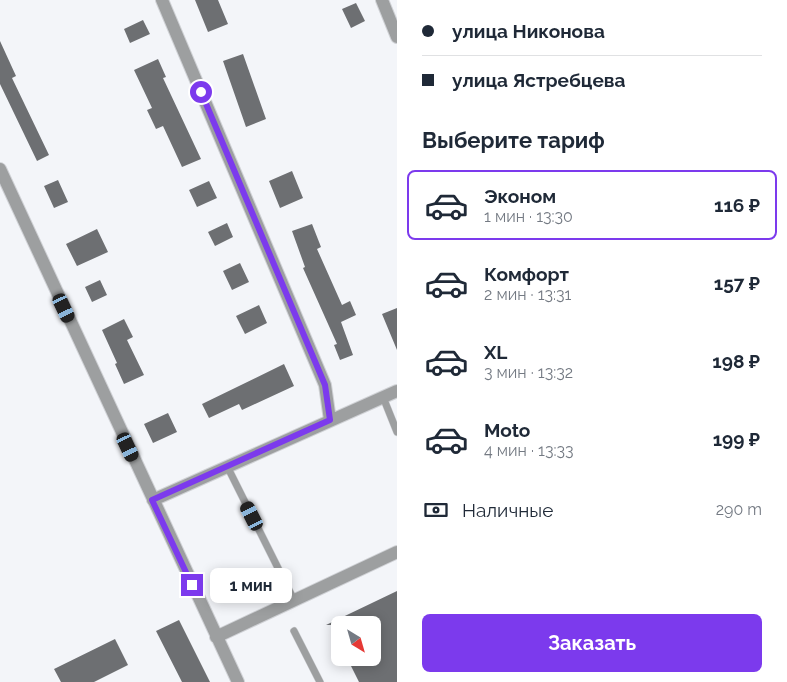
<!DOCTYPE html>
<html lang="ru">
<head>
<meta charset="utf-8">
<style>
	body { margin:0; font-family:Raleway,sans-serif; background:#f2f2f3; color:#1f2937; height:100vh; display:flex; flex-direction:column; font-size:19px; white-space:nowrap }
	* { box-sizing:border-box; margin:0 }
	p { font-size:16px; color:#747a83 }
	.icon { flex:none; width:28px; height:28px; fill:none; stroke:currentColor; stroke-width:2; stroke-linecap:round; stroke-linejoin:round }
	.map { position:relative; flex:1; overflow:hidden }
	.drawer { display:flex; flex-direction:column; background:#fff; width:390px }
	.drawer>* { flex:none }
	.top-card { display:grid; align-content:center; height:110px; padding:0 25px; background:#fff }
	.needle { width:32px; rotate:143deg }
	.fabs { position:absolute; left:331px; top:616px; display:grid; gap:10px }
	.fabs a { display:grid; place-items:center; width:50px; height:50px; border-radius:8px; background:#fff; box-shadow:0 2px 12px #0003; font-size:25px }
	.end { position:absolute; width:22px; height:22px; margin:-11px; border:6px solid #7c3aed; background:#fff; box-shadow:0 0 0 2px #fff }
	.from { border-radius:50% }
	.bubble { position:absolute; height:35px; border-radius:8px; background:#fff; box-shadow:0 2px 12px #0003; font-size:16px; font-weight:700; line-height:35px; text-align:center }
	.car { position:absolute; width:15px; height:30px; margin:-15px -8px; border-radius:6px; box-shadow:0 0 4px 1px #0007; background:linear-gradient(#222 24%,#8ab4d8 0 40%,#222 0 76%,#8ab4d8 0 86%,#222 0) }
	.top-card b { display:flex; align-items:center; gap:18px; height:48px; font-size:19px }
	.top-card b+b { border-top:1px solid #e0e1e3 }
	.top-card i { width:12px; height:12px; background:#1f2937 }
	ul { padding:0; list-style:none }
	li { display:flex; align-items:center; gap:15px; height:70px; margin:0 10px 8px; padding:0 15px; border:2px solid transparent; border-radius:8px }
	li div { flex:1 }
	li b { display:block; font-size:19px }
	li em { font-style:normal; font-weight:700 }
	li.selected { border-color:#7c3aed }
	li>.icon { width:45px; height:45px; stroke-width:1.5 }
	h2 { padding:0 25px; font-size:22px; line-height:60px }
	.pay { display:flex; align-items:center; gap:12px; height:55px; padding:0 25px; font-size:19px }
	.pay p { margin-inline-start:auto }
	.cta { display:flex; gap:10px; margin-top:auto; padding:10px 25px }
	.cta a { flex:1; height:58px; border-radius:8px; background:#7c3aed; color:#fff; font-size:20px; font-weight:700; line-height:58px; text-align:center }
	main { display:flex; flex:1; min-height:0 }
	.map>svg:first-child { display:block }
	.building { fill:#6d6f72 }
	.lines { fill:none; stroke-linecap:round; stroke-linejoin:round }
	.service-casing { stroke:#d0d2d6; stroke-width:8 }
	.minor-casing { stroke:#d0d2d6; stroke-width:14 }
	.service { stroke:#9d9fa0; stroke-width:7 }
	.minor { stroke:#9d9fa0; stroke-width:12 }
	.route { stroke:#7c3aed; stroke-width:6 }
</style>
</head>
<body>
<main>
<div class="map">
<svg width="397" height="682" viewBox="0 0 397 682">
	<rect width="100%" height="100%" fill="#f3f5f9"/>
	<path class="building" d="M 195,0 L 218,0 L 228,24 L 208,32 Z
		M 356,3 L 365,21 L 351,28 L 342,9 Z
		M 143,20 L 150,34 L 130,43 L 124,29 Z
		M 0,41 L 16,76 L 12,78 L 49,155 L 37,161 L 0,84 Z
		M 243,54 L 266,119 L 246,127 L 223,61 Z
		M 158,59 L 166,77 L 163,78 L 201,159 L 182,167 L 163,126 L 156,129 L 147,110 L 152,108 L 134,70 Z
		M 292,171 L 303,198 L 280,208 L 269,181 Z
		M 58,180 L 68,202 L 54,208 L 44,186 Z
		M 209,181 L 217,198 L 197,207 L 189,190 Z
		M 227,223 L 233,237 L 215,246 L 208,232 Z
		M 312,224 L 321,247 L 317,249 L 342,305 L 350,301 L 356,315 L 341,322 L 353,355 L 340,360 L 334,345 L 337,344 L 303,268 L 305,267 L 292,231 Z
		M 97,229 L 108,252 L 77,266 L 66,244 Z
		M 240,263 L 249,282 L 232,290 L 223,271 Z
		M 100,280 L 107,295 L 92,302 L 85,287 Z
		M 259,305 L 267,323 L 245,334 L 236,316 Z
		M 397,308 L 397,350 L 382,314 Z
		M 124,319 L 133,337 L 127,340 L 144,375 L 124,384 L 115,364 L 117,363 L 102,330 Z
		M 284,364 L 294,386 L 242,410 L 239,404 L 209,418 L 202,404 Z
		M 168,413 L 177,432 L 153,443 L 144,424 Z
		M 397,591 L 397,682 L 359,682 L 347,658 L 372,658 L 372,625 L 326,625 Z
		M 179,620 L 210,682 L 182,682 L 156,631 Z
		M 115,639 L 128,665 L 94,682 L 61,682 L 54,669 Z"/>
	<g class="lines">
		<defs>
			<path id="service" d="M 383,397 L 397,432
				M 227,466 L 294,600
				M 294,631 L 320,682"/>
			<path id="minor" d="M 162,0 L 325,385 L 330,420
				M 382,0 L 397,37
				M 0,169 L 238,682
				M 153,500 L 397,391
				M 216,637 L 397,552"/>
		</defs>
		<use href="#service" class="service-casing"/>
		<use href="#minor" class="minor-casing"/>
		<use href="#service" class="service"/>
		<use href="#minor" class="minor"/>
	</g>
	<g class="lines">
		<path class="route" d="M 192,585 L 152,500 L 330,420 L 325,385 L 201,92"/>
	</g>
</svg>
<div class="fabs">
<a><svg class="needle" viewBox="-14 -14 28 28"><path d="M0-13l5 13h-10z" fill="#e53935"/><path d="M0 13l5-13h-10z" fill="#747a83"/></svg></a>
</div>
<i class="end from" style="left:201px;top:92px"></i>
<i class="end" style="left:192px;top:585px"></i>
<div class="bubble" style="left:210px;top:568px;width:82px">1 мин</div>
<i class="car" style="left:64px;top:308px;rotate:155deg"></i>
<i class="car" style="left:128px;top:447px;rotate:155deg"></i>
<i class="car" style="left:252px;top:516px;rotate:333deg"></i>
</div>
<section class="drawer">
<div class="top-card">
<b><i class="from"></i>улица Никонова</b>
<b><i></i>улица Ястребцева</b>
</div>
<h2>Выберите тариф</h2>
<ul>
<li class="selected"><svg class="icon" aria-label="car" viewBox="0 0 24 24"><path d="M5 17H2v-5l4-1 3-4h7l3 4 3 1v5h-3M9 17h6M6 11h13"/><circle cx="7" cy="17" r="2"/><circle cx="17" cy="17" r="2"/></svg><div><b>Эконом</b><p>1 мин · 13:30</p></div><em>116 ₽</em></li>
<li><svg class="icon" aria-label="car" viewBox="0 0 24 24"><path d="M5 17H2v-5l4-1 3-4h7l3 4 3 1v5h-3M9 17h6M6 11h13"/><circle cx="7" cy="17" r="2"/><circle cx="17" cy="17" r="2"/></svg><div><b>Комфорт</b><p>2 мин · 13:31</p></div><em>157 ₽</em></li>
<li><svg class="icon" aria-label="car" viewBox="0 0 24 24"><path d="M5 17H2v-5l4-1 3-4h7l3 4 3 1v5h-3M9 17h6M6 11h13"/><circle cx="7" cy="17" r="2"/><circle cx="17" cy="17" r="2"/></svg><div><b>XL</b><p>3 мин · 13:32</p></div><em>198 ₽</em></li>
<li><svg class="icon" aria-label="car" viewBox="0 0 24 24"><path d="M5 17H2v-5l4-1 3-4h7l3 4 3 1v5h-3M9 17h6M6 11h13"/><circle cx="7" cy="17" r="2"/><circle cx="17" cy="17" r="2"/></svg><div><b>Moto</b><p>4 мин · 13:33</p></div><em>199 ₽</em></li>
</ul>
<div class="pay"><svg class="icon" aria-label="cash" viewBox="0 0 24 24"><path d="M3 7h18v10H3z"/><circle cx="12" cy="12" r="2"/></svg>Наличные<p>290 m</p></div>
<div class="cta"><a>Заказать</a></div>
</section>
</main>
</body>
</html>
